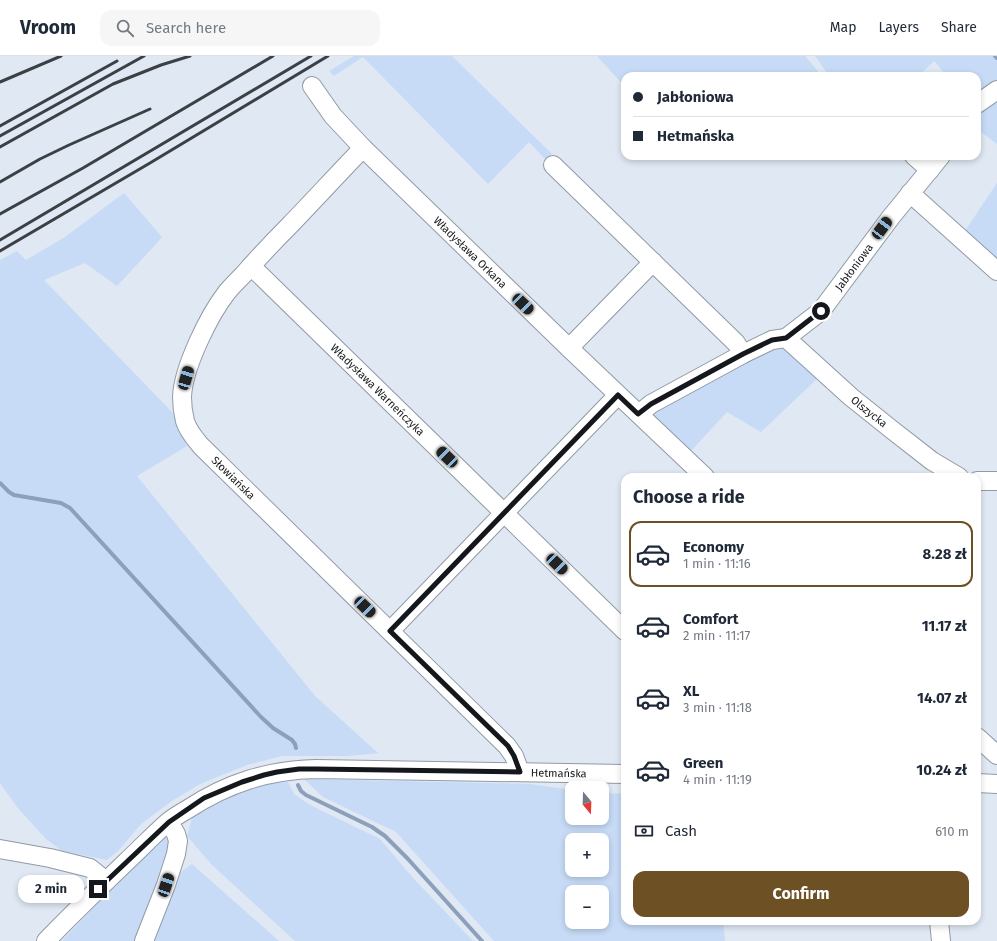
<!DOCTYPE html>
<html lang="en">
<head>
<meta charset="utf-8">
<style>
	body { margin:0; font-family:"Fira Sans",sans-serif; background:#f6f6f7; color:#1f2937; height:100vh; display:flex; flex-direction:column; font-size:15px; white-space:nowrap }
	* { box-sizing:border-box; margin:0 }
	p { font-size:13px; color:#747a83 }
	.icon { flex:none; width:22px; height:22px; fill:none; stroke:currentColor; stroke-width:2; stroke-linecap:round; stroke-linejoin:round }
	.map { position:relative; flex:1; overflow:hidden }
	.panel { position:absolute; left:621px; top:417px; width:360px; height:452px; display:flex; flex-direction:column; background:#fff; border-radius:12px; box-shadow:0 2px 6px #0003 }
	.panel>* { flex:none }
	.guide { position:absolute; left:621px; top:16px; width:360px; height:88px; border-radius:12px; box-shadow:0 2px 6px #0003; display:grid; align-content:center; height:88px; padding:0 12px; background:#fff }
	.needle { width:26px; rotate:161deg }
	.buttons { position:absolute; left:565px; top:725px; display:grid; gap:8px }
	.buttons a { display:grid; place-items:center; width:44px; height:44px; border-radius:8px; background:#fff; box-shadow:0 2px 6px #0003; font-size:20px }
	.end { position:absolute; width:18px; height:18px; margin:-9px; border:5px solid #14171b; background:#fff; box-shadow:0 0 0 2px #fff }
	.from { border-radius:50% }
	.bubble { position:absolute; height:28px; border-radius:12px; background:#fff; box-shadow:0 2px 6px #0003; font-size:13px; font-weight:700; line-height:28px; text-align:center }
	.car { position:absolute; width:12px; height:24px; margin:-12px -6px; border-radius:5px; box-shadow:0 0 3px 1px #0007; background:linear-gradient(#222 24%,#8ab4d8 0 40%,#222 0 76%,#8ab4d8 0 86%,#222 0) }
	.guide b { display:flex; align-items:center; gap:14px; height:38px; font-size:15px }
	.guide b+b { border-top:1px solid #e0e1e3 }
	.guide i { width:10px; height:10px; background:#1f2937 }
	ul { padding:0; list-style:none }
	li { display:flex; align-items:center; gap:12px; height:66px; margin:0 8px 6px; padding:0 4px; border:2px solid transparent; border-radius:12px }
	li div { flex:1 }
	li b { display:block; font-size:15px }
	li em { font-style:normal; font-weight:700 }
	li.active { border-color:#6d5024 }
	li>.icon { width:36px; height:36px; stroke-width:1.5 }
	h2 { padding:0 12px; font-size:18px; line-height:48px }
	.pay { display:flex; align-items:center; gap:10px; height:44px; padding:0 12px; font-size:15px }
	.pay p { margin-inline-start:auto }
	.cta { display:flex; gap:8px; margin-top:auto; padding:8px 12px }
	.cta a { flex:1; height:46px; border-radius:12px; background:#6d5024; color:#fff; font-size:16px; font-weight:700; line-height:46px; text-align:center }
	header { display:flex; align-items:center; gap:24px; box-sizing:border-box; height:56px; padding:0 20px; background:#fff; border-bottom:1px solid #e0e1e3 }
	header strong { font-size:19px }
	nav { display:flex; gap:22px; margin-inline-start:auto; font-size:14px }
	.search { width:280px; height:36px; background:#f6f6f7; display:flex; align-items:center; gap:10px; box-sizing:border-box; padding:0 14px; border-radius:12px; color:#747a83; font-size:15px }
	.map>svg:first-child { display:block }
	.green { fill:#c7dbf7; fill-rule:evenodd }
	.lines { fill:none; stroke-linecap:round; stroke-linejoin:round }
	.stream { stroke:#8ca0bb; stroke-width:4 }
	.minor-casing { stroke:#929aa5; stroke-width:20 }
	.minor { stroke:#fff; stroke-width:18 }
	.rail { stroke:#3c4045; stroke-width:3 }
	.route { stroke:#14171b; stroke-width:5 }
	.labels { text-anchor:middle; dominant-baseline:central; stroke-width:3; stroke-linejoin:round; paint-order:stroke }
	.street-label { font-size:11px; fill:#14171b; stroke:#dfe8f3 }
</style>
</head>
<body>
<header>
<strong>Vroom</strong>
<div class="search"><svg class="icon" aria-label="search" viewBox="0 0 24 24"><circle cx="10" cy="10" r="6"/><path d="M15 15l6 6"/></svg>Search here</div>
<nav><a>Map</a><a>Layers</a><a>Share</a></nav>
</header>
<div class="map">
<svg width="997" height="885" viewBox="0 0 997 885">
	<rect width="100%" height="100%" fill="#dfe8f3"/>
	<path class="green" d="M 354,0 L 452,0 L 552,98 L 546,104 L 529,86 L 488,128 L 363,1 L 334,20 L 329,15 Z
		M 597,0 L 805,0 L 822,20 L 625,20 L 625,31 Z
		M 815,0 L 997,0 L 997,25 L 977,40 L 977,20 L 947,20 L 934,5 L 919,20 L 829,20 Z
		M 997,43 L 997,88 L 977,73 L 977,57 L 980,53 Z
		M 997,127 L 997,205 L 963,178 Z
		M 124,137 L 162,181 L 157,187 L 117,230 L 85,207 L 44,224 L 172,356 L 187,390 L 137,420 L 315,640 L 378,697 L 349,700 L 282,700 L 247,709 L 200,728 L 172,745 L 141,768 L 119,794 L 107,804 L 62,795 L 46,783 L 17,751 L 0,727 L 0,204 L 17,195 L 26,204 L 65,181 Z
		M 779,287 L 819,321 L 761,376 L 727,356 L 691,395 L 649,358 Z
		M 304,723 L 530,728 L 572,734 L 572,762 L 602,762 L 602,738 L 625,737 L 625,865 L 723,865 L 725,885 L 494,885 L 396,776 L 323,741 ZM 572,784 L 602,784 L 602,814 L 572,814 ZM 572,836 L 602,836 L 602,866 L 572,866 Z
		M 288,726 L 294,738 L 310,749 L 380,783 L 414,823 L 473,885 L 295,885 L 212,809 L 187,780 L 193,759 L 256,729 Z
		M 165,781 L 171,784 L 172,788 L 138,885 L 62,885 L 105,840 Z
		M 192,808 L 279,885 L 153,885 L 174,821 Z"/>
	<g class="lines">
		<path class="stream" d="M 995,0 L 997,2
			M 0,427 L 9,436 L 14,439 L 61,447 L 70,452 L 261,661 L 273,672 L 292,684 L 295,688 L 296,692
			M 298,729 L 301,735 L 306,739 L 372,771 L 385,780 L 408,803 L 482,885"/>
		<defs>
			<g id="minor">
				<path id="s1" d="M 312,30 L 333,60 L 363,92 L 569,292 L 705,421"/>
				<path d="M 977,48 L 997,34"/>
				<path id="s2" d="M 363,92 C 338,118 314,144 290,169 C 274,185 259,201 244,218 C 238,224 232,230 227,236 C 209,259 183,312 182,341 C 182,349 183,357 185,365 C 188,375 195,383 201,390 L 507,690 L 514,700 L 520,716"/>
				<path d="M 914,100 L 930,114"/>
				<path d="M 553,109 L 736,287 L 743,298"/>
				<path d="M 910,137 L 997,215"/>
				<path id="s3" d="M 251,210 L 625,575"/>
				<path id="s4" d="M 786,282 L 821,255 L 891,161 L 941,100"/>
				<path id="s5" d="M 786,282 L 851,341 L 891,373 L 932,405 L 959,421"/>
				<path d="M 569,292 L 653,206"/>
				<path d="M 639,358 L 651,348 L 743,298 L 772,284 L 786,282"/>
				<path d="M 977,425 L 997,425"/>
				<path d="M 390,575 L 618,339"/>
				<path d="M 977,681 L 997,699"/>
				<path d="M 977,727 L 997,728"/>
				<path d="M 0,793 L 50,802 L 90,812 L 106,825"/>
				<path d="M 939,865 L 941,885"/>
				<path id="s6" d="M 46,885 C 72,858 99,832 126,806 C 140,793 153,779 168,766 C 174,761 181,757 188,753 C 228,727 268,714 316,713 L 625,718"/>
				<path d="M 144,885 L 166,829 L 176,798 L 178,785 L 176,778 L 169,766"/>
			</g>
		</defs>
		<use href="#minor" class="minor-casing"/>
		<use href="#minor" class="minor"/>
		<path class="rail" d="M 0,26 L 61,0
			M 0,70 L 117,5
			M 0,80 L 144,0
			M 0,91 L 113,28 L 161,9 L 190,0
			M 0,126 L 40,103 L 69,89 L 150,53
			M 0,158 L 83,112 L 273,0
			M 0,184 L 311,0
			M 0,195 L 150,107 L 328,0"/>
	</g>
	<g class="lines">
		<path class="route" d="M 98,833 L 169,766 L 204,742 L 242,726 L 264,719 L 277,716 L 299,713 L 316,713 L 520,716 L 514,700 L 508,690 L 390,575 L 618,339 L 638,358 L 651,348 L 743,298 L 772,284 L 786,282 L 821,255"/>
	</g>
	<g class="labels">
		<g class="street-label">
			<text stroke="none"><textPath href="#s1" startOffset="230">Władysława Orkana</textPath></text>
			<text stroke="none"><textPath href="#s4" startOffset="99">Jabłoniowa</textPath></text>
			<text stroke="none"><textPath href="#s3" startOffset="177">Władysława Warneńczyka</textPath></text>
			<text stroke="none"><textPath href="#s5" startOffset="111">Olszycka</textPath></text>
			<text stroke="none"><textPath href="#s2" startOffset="413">Słowiańska</textPath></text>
			<text stroke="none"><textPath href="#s6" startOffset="573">Hetmańska</textPath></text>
		</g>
	</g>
</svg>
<div class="buttons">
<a><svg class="needle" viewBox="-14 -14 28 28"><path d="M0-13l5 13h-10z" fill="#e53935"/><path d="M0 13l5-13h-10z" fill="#747a83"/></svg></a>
<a>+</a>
<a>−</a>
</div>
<i class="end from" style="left:821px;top:255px"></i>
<i class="end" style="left:98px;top:833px"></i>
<div class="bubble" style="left:18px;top:819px;width:66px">2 min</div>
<i class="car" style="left:882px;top:172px;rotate:37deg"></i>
<i class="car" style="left:523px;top:248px;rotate:134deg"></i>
<i class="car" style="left:186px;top:322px;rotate:16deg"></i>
<i class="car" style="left:447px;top:401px;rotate:314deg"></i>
<i class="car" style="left:557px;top:508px;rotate:134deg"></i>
<i class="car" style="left:365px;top:551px;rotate:134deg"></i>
<i class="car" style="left:166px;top:829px;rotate:18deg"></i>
<div class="guide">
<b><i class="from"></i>Jabłoniowa</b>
<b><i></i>Hetmańska</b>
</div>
<section class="panel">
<h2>Choose a ride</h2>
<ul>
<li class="active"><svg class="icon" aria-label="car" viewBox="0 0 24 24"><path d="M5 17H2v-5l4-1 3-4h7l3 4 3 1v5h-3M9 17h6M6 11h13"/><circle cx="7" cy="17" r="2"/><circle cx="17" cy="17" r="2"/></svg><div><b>Economy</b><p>1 min · 11:16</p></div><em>8.28 zł</em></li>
<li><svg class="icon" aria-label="car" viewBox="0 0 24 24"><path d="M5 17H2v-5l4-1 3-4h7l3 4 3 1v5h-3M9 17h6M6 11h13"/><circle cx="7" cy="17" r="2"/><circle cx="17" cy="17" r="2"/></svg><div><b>Comfort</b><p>2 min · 11:17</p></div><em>11.17 zł</em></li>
<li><svg class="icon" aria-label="car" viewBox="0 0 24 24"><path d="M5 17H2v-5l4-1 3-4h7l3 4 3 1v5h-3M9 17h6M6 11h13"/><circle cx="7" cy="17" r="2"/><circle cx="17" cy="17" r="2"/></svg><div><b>XL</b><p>3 min · 11:18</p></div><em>14.07 zł</em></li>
<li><svg class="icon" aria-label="car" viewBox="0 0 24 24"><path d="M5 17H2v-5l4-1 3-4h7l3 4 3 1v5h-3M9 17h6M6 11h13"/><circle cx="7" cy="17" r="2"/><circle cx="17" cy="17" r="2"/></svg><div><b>Green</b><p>4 min · 11:19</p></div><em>10.24 zł</em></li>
</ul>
<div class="pay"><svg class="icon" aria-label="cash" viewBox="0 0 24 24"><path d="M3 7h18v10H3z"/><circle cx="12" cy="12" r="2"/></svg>Cash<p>610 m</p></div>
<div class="cta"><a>Confirm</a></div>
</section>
</div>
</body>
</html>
